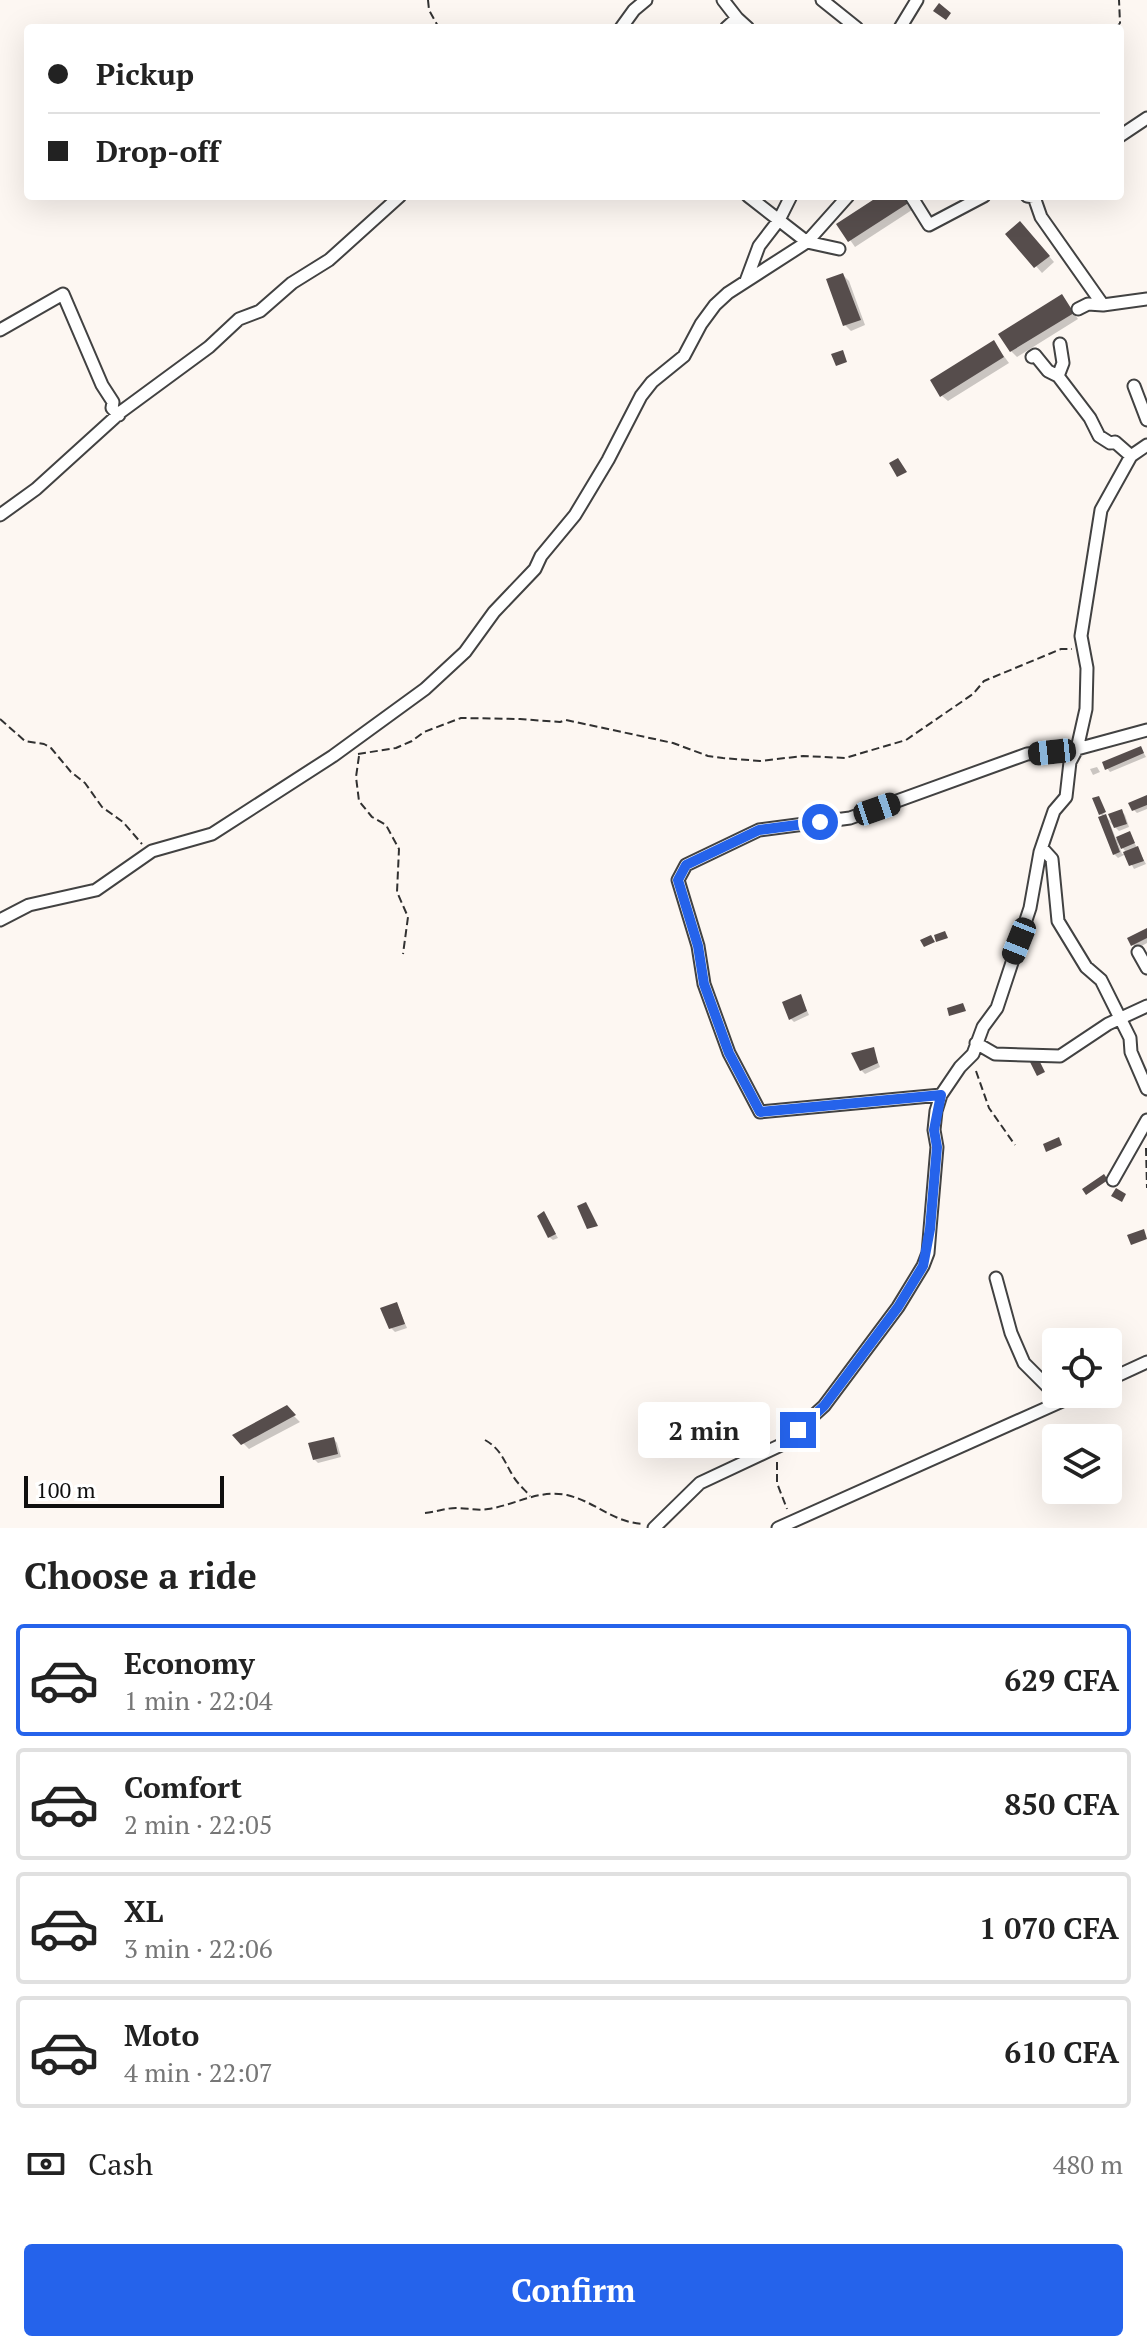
<!DOCTYPE html>
<html lang="en">
<head>
<meta charset="utf-8">
<style>
	body { margin:0; font-family:"PT Serif",serif; background:#f2f2f2; color:#222; height:100vh; display:flex; flex-direction:column; font-size:30px; white-space:nowrap }
	* { box-sizing:border-box; margin:0 }
	p { font-size:26px; color:#767676 }
	.icon { flex:none; width:44px; height:44px; fill:none; stroke:currentColor; stroke-width:2; stroke-linecap:round; stroke-linejoin:round }
	.map { position:relative; height:1528px; overflow:hidden }
	.drawer { display:flex; flex-direction:column; background:#fff; flex:1 }
	.drawer>* { flex:none }
	.top-card { position:absolute; left:24px; top:24px; width:1100px; height:176px; border-radius:8px; box-shadow:0 8px 32px #0002; display:grid; align-content:center; height:176px; padding:0 24px; background:#fff }
	.fabs { position:absolute; left:1042px; top:1328px; display:grid; gap:16px }
	.fabs a { display:grid; place-items:center; width:80px; height:80px; border-radius:8px; background:#fff; box-shadow:0 8px 32px #0002; font-size:40px }
	.scale { position:absolute; left:24px; bottom:20px; width:200px; box-sizing:border-box; padding-left:8px; border:4px solid #0f0f0f; border-top:0; font-size:22px; line-height:28px; white-space:nowrap; color:#0f0f0f; -webkit-text-stroke:6px #fff; paint-order:stroke }
	.end { position:absolute; width:36px; height:36px; margin:-18px; border:10px solid #2563eb; background:#fff; box-shadow:0 0 0 4px #fff }
	.from { border-radius:50% }
	.bubble { position:absolute; height:56px; border-radius:8px; background:#fff; box-shadow:0 8px 32px #0002; font-size:26px; font-weight:600; line-height:56px; text-align:center }
	.car { position:absolute; width:24px; height:48px; margin:-24px -12px; border-radius:10px; box-shadow:0 0 6px 2px #0007; background:linear-gradient(#222 24%,#8ab4d8 0 40%,#222 0 76%,#8ab4d8 0 86%,#222 0) }
	.top-card b { display:flex; align-items:center; gap:28px; height:76px; font-size:30px }
	.top-card b+b { border-top:2px solid #e0e0e0 }
	.top-card i { width:20px; height:20px; background:#222 }
	ul { padding:0; list-style:none }
	li { display:flex; align-items:center; gap:24px; height:112px; margin:0 16px 12px; padding:0 8px; border:4px solid #e0e0e0; border-radius:8px }
	li div { flex:1 }
	li b { display:block; font-size:30px }
	li em { font-style:normal; font-weight:600 }
	li.selected { border-color:#2563eb }
	li>.icon { width:72px; height:72px; stroke-width:1.5 }
	h2 { padding:0 24px; font-size:36px; line-height:96px }
	.pay { display:flex; align-items:center; gap:20px; height:88px; padding:0 24px; font-size:30px }
	.pay p { margin-inline-start:auto }
	.action { display:flex; gap:16px; margin-top:auto; padding:16px 24px }
	.action a { flex:1; height:92px; border-radius:8px; background:#2563eb; color:#fff; font-size:32px; font-weight:600; line-height:92px; text-align:center }
	.map>svg:first-child { display:block }
	.shadow { fill:#0003; fill-rule:evenodd }
	.building { fill:#564d4c }
	.lines { fill:none; stroke-linecap:round; stroke-linejoin:round }
	.street-casing { stroke:#424242; stroke-width:15 }
	.path { stroke:#313131; stroke-width:2; stroke-dasharray:8 4; stroke-linecap:butt }
	.street { stroke:#fff; stroke-width:11 }
	.route { stroke:#2563eb; stroke-width:10 }
</style>
</head>
<body>
<div class="map">
<svg width="1147" height="1528" viewBox="0 0 1147 1528">
	<rect width="100%" height="100%" fill="#fdf7f2"/>
	<path class="shadow" d="M 883,196 L 907,196 L 915,208 L 855,247 L 839,224 Z
		M 1026,229 L 1054,262 L 1042,273 L 1008,234 Z
		M 843,275 L 849,281 L 865,325 L 851,331 L 845,325 Z
		M 1062,297 L 1078,319 L 1017,357 L 1011,351 Z
		M 994,343 L 1009,363 L 948,401 L 942,396 Z
		M 1141,748 L 1146,757 L 1110,772 L 1107,768 Z
		M 1097,767 L 1100,772 L 1093,775 L 1090,769 Z
		M 1147,797 L 1147,809 L 1137,813 L 1134,810 Z
		M 1099,799 L 1105,813 L 1103,814 L 1115,826 L 1121,811 L 1125,815 L 1129,827 L 1119,831 L 1109,821 L 1116,839 L 1129,833 L 1146,864 L 1134,869 L 1126,854 L 1118,858 L 1114,854 L 1104,817 L 1100,814 ZM 1118,843 L 1127,853 L 1122,854 Z
		M 1147,930 L 1147,943 L 1136,949 L 1133,945 Z
		M 801,997 L 809,1015 L 794,1022 L 791,1019 Z
		M 873,1049 L 880,1067 L 865,1074 L 861,1070 Z
		M 544,1214 L 558,1238 L 553,1240 L 549,1237 Z
		M 397,1304 L 407,1328 L 395,1332 L 391,1328 Z
		M 286,1408 L 300,1422 L 249,1449 L 235,1435 Z
		M 334,1439 L 337,1443 L 341,1457 L 318,1463 L 314,1459 Z"/>
	<path class="building" d="M 939,3 L 951,13 L 946,20 L 933,11 Z
		M 879,196 L 907,196 L 910,202 L 848,242 L 836,224 Z
		M 1020,221 L 1050,256 L 1034,268 L 1005,234 Z
		M 843,273 L 861,320 L 843,326 L 826,279 Z
		M 1062,294 L 1074,313 L 1010,352 L 998,334 Z
		M 994,340 L 1004,357 L 940,397 L 930,380 Z
		M 843,350 L 847,362 L 836,366 L 831,354 Z
		M 898,458 L 907,472 L 897,477 L 889,463 Z
		M 1141,746 L 1144,753 L 1105,770 L 1102,762 Z
		M 1147,795 L 1147,805 L 1132,811 L 1128,803 Z
		M 1099,796 L 1106,812 L 1099,815 L 1092,798 Z
		M 1122,809 L 1127,824 L 1114,828 L 1108,814 Z
		M 1106,814 L 1120,852 L 1113,855 L 1098,817 Z
		M 1130,831 L 1135,843 L 1121,849 L 1116,837 Z
		M 1138,846 L 1144,861 L 1129,866 L 1123,852 Z
		M 1147,928 L 1147,938 L 1131,946 L 1127,938 Z
		M 945,931 L 948,938 L 936,942 L 934,935 Z
		M 931,935 L 935,942 L 924,947 L 920,940 Z
		M 801,994 L 807,1011 L 789,1020 L 782,1002 Z
		M 963,1003 L 966,1011 L 949,1016 L 947,1008 Z
		M 874,1047 L 878,1063 L 860,1071 L 851,1053 Z
		M 1038,1058 L 1045,1072 L 1037,1076 L 1030,1062 Z
		M 1059,1137 L 1062,1145 L 1046,1152 L 1043,1144 Z
		M 1104,1174 L 1108,1180 L 1086,1195 L 1082,1189 Z
		M 1116,1188 L 1126,1194 L 1122,1202 L 1111,1196 Z
		M 586,1202 L 598,1226 L 587,1229 L 577,1206 Z
		M 544,1211 L 556,1234 L 548,1238 L 537,1216 Z
		M 1144,1229 L 1147,1239 L 1131,1245 L 1127,1235 Z
		M 397,1302 L 405,1324 L 389,1329 L 380,1308 Z
		M 287,1405 L 296,1415 L 241,1445 L 232,1435 Z
		M 334,1437 L 338,1454 L 313,1460 L 308,1443 Z"/>
	<g class="lines">
		<defs>
			<path id="street" d="M 723,0 L 737,18
				M 822,0 L 857,28
				M 621,28 L 634,10 L 646,0
				M 726,28 L 737,18 L 748,28
				M 900,28 L 917,0
				M 1120,136 L 1147,118
				M 748,196 L 807,242 L 848,196
				M 911,196 L 929,225 L 984,196
				M 1027,196 L 1034,197 L 1041,217 L 1103,305 L 1088,304 L 1078,309
				M 746,281 L 759,246 L 779,220 L 791,196
				M 1103,305 L 1147,299
				M 0,330 L 63,294 L 102,385 L 113,402 L 112,408 L 119,415
				M 1032,357 L 1035,355 L 1048,371 L 1058,376 L 1090,418 L 1099,436 L 1110,443 L 1115,442 L 1131,456
				M 1058,376 L 1063,363 L 1060,344
				M 1134,386 L 1147,420
				M 0,515 L 36,489 L 122,411 L 209,347 L 239,319 L 260,311 L 292,283 L 329,260 L 400,196
				M 1042,848 L 1052,859 L 1058,921 L 1086,967 L 1101,980 L 1130,1038 L 1131,1052 L 1147,1089
				M 0,920 L 29,905 L 96,890 L 152,851 L 212,834 L 333,756 L 425,689 L 465,652 L 494,612 L 535,569 L 541,556 L 575,515 L 608,460 L 641,396 L 652,382 L 684,356 L 701,324 L 715,305 L 728,293 L 807,242 L 839,249
				M 1138,952 L 1147,968
				M 976,1043 L 995,1054 L 1060,1056 L 1108,1024 L 1147,1006
				M 941,1095 L 760,1112 L 729,1053 L 704,984 L 698,946 L 678,880 L 686,865 L 759,830 L 850,818 L 1027,754 L 1077,749 L 1147,730
				M 1113,1180 L 1147,1120
				M 996,1278 L 1011,1333 L 1024,1363 L 1062,1401
				M 1108,1380 L 1147,1362
				M 654,1528 L 700,1483 L 781,1445 L 824,1406 L 898,1307 L 923,1266 L 928,1253 L 930,1229 L 937,1147 L 934,1130 L 936,1111 L 941,1095 L 960,1067 L 973,1054 L 983,1027 L 997,1008 L 1030,908 L 1040,852 L 1054,811 L 1066,797 L 1070,762 L 1077,749 L 1086,709 L 1087,668 L 1081,636 L 1101,510 L 1131,456 L 1147,445
				M 778,1528 L 1078,1394"/>
		</defs>
		<use href="#street" class="street-casing"/>
		<path class="path" d="M 428,0 L 429,10 L 439,28
			M 1116,28 L 1120,23 L 1119,0
			M 0,719 L 25,741 L 44,744 L 51,748 L 71,772 L 85,783 L 102,807 L 123,822 L 142,844
			M 358,754 L 396,748 L 412,741 L 424,732 L 461,718 L 520,719 L 560,722 L 566,720 L 673,743 L 708,756 L 723,758 L 760,761 L 803,756 L 845,758 L 906,740 L 973,694 L 984,681 L 1061,649 L 1072,649
			M 359,756 L 356,777 L 359,801 L 372,817 L 386,825 L 399,849 L 397,892 L 408,917 L 403,954
			M 976,1071 L 989,1108 L 1015,1145
			M 1146,1148 L 1147,1188
			M 485,1440 C 501,1449 504,1461 513,1476 C 517,1483 525,1490 530,1496
			M 777,1462 L 777,1483 L 787,1509
			M 425,1513 C 436,1512 446,1508 456,1508 C 467,1508 477,1511 488,1509 C 515,1505 539,1489 567,1495 C 596,1502 612,1522 643,1524"/>
		<use href="#street" class="street"/>
	</g>
	<g class="lines">
		<path class="route" d="M 798,1430 L 824,1406 L 898,1307 L 923,1266 L 930,1229 L 937,1147 L 934,1130 L 941,1095 L 760,1112 L 729,1053 L 704,984 L 698,946 L 678,880 L 686,865 L 759,830 L 820,822"/>
	</g>
</svg>
<div class="fabs">
<a><svg class="icon" aria-label="locate" viewBox="0 0 24 24"><circle cx="12" cy="12" r="6"/><path d="M12 2v4M12 18v4M2 12h4M18 12h4"/></svg></a>
<a><svg class="icon" aria-label="layers" viewBox="0 0 24 24"><path d="M12 4l9 5-9 5-9-5zM3 14l9 5 9-5"/></svg></a>
</div>
<div class="scale">100 m</div>
<i class="end from" style="left:820px;top:822px"></i>
<i class="end" style="left:798px;top:1430px"></i>
<div class="bubble" style="left:638px;top:1402px;width:132px">2 min</div>
<i class="car" style="left:1052px;top:752px;rotate:264deg"></i>
<i class="car" style="left:877px;top:809px;rotate:71deg"></i>
<i class="car" style="left:1019px;top:941px;rotate:202deg"></i>
<div class="top-card">
<b><i class="from"></i>Pickup</b>
<b><i></i>Drop-off</b>
</div>
</div>
<section class="drawer">
<h2>Choose a ride</h2>
<ul>
<li class="selected"><svg class="icon" aria-label="car" viewBox="0 0 24 24"><path d="M5 17H2v-5l4-1 3-4h7l3 4 3 1v5h-3M9 17h6M6 11h13"/><circle cx="7" cy="17" r="2"/><circle cx="17" cy="17" r="2"/></svg><div><b>Economy</b><p>1 min · 22:04</p></div><em>629 CFA</em></li>
<li><svg class="icon" aria-label="car" viewBox="0 0 24 24"><path d="M5 17H2v-5l4-1 3-4h7l3 4 3 1v5h-3M9 17h6M6 11h13"/><circle cx="7" cy="17" r="2"/><circle cx="17" cy="17" r="2"/></svg><div><b>Comfort</b><p>2 min · 22:05</p></div><em>850 CFA</em></li>
<li><svg class="icon" aria-label="car" viewBox="0 0 24 24"><path d="M5 17H2v-5l4-1 3-4h7l3 4 3 1v5h-3M9 17h6M6 11h13"/><circle cx="7" cy="17" r="2"/><circle cx="17" cy="17" r="2"/></svg><div><b>XL</b><p>3 min · 22:06</p></div><em>1 070 CFA</em></li>
<li><svg class="icon" aria-label="car" viewBox="0 0 24 24"><path d="M5 17H2v-5l4-1 3-4h7l3 4 3 1v5h-3M9 17h6M6 11h13"/><circle cx="7" cy="17" r="2"/><circle cx="17" cy="17" r="2"/></svg><div><b>Moto</b><p>4 min · 22:07</p></div><em>610 CFA</em></li>
</ul>
<div class="pay"><svg class="icon" aria-label="cash" viewBox="0 0 24 24"><path d="M3 7h18v10H3z"/><circle cx="12" cy="12" r="2"/></svg>Cash<p>480 m</p></div>
<div class="action"><a>Confirm</a></div>
</section>
</body>
</html>
